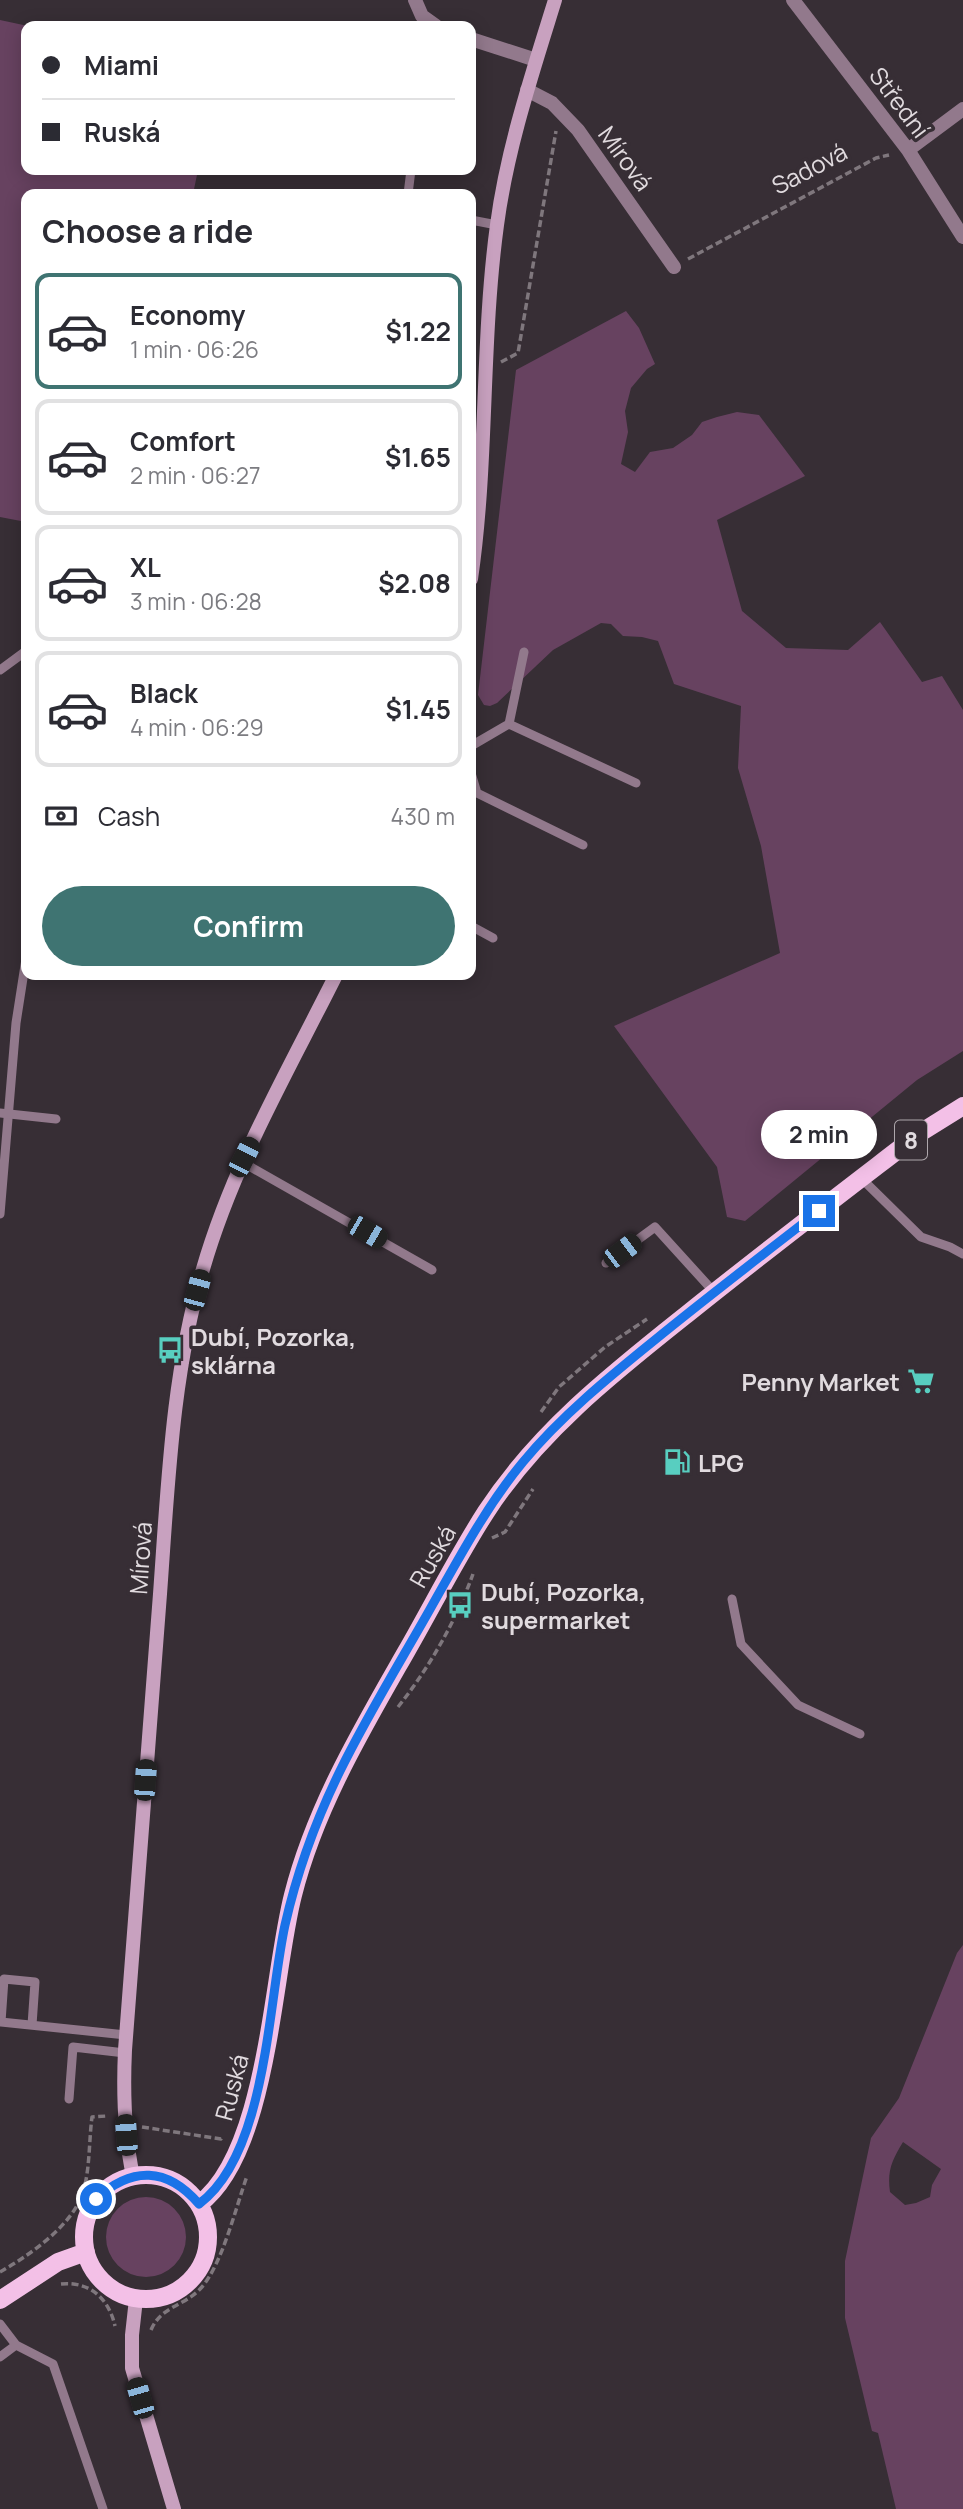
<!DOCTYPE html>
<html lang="en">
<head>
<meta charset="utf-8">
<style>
	body { margin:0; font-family:Manrope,sans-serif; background:#f2f2f3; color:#2b2b33; height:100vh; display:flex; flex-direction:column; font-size:26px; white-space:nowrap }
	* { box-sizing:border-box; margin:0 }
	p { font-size:23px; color:#7c7c81 }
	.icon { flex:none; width:38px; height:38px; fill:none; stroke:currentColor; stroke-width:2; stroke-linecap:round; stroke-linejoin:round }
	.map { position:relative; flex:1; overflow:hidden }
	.details { position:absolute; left:21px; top:189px; width:455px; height:791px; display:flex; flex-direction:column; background:#fff; border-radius:14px; box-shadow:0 4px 18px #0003 }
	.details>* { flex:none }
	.guide { position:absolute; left:21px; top:21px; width:455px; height:154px; border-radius:14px; box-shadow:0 4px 18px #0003; display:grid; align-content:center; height:154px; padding:0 21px; background:#fff }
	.end { position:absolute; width:32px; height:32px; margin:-16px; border:9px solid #1a73e8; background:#fff; box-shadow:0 0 0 4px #fff }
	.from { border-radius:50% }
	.bubble { position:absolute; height:49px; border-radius:24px; background:#fff; box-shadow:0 4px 18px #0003; font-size:23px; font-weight:700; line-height:49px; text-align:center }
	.car { position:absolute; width:21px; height:42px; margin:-21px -10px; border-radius:9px; box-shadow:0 0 5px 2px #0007; background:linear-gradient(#222 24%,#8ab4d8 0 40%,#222 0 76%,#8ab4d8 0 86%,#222 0) }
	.guide b { display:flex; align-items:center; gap:24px; height:66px; font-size:26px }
	.guide b+b { border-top:2px solid #e1e1e2 }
	.guide i { width:18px; height:18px; background:#2b2b33 }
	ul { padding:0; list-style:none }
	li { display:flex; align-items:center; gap:21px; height:116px; margin:0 14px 10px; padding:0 7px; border:4px solid #e1e1e2; border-radius:14px }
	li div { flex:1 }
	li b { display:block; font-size:26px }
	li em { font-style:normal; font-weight:700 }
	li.selected { border-color:#3f7472 }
	li>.icon { width:63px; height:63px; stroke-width:1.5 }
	h2 { padding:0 21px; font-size:32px; line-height:84px }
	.pay { display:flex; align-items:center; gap:18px; height:77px; padding:0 21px; font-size:26px }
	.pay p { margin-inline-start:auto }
	.cta { display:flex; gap:14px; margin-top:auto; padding:14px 21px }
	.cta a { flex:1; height:80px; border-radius:42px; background:#3f7472; color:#fff; font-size:28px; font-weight:700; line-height:80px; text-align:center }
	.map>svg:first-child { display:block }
	.green { fill:#674260; fill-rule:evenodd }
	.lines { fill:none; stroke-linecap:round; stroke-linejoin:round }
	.path { stroke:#7f777d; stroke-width:3.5; stroke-dasharray:7 3.5; stroke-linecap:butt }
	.lane { stroke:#92798c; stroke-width:9 }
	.street { stroke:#92798c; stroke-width:14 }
	.secondary { stroke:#c8a1bf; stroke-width:14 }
	.primary { stroke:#f3c0e7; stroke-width:18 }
	.lane-bridge { stroke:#92798c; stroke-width:9 }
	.route { stroke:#1a73e8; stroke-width:9 }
	.labels { text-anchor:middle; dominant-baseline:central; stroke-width:7; stroke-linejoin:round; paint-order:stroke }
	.shield { fill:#372e35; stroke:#aea7ac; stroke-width:2 }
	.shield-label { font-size:23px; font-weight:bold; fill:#e1dbdf }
	.street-label { font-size:24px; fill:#e1dbdf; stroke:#372e35 }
	.poi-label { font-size:24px; font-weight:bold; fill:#e1dbdf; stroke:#372e35; text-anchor:start }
</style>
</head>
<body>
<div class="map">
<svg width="963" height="2509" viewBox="0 0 963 2509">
	<rect width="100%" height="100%" fill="#372e35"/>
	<path class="green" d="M 0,20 L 28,26 L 26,170 L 198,170 L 193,194 L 26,194 L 26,522 L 0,517 Z
		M 626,311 L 639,328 L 655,364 L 647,369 L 631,388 L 625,411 L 628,432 L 621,464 L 635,472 L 650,452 L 673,448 L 692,435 L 702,422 L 717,417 L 737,412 L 759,415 L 805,476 L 717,520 L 742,611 L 786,648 L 848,650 L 880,622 L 922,682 L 942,676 L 963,710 L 963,1051 L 917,1080 L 745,1221 L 727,1217 L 717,1167 L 614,1026 L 780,953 L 761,846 L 738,768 L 741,706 L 674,684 L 658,641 L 642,637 L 623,636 L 611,624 L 601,623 L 553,650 L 497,703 L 490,706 L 484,705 L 478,695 L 516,370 Z
		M 963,1945 L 963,2509 L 896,2509 L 878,2433 L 872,2431 L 845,2318 L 845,2261 L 871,2138 L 899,2098 L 957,1953 ZM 903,2142 L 941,2169 L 932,2185 L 930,2197 L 916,2203 L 905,2205 L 890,2192 C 887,2171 892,2160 903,2142 Z
		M106 2237a40 40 0 1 1 80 0a40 40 0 1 1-80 0Z"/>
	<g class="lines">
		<path class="path" d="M 688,259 L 876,158 L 889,155
			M 501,362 L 518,353 L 556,131
			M 541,1412 L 559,1387 L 605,1347 L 647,1319
			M 492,1538 L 505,1532 L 533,1489
			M 398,1707 C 429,1668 456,1621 473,1574
			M 142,2127 L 221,2139 L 222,2137
			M 0,2272 C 30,2255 75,2224 84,2189 C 90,2166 89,2140 92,2117 L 107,2116
			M 61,2284 C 90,2281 109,2299 115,2326
			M 151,2330 C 161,2306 185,2306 201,2288 C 222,2265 236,2207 247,2176"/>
		<path class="lane" d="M 408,194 L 411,170
			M 471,220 L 497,225
			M 0,670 L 26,651
			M 509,724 L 524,652
			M 471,746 L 509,724 L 636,783
			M 471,773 L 477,793 L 583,845
			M 471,926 L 493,938
			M 242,1162 L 432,1270
			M 861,1178 L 921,1237 L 950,1247 L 963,1254
			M 0,1214 L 16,1023 L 26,959
			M 606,1263 L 655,1227 L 714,1292
			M 732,1599 L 741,1644 L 798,1705 L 860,1734
			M 32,2025 L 35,1982 L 4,1979 L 1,2022 L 126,2035
			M 69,2099 L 73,2047 L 125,2053
			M 0,2324 L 16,2345 L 53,2364 L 103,2509
			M 0,2357 L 16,2345"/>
		<path class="street" d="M 415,0 L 422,16 L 436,26
			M 793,0 L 908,150 L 963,237
			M 471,39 L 536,60
			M 527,90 L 552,103 L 578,130 L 674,267
			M 908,150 L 963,109"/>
		<path class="secondary" d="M 471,579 C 488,462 481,343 497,225 C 507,149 532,74 555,0
			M 133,2176 C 124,2134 123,2093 125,2050 C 137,1898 148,1746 160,1594 C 168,1485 172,1374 203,1269 C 233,1165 288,1071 336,975
			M 136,2299 L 132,2335 L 132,2368 L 174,2509"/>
		<path class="primary" d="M84 2237a62 62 0 1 1 124 0a62 62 0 1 1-124 0Z
			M 199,2204 C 268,2153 272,1976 293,1895 C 315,1808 362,1729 406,1652 C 433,1605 457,1557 486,1512 C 538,1432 613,1373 686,1315 C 763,1253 842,1193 920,1133 L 963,1106
			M 0,2300 L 58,2262 L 86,2252"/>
		<path class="lane-bridge" d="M 0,1113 L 56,1119"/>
	</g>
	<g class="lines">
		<path class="route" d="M 96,2199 C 132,2166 167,2167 199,2204 C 267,2154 268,2002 285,1925 C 297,1872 316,1820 340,1771 C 367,1716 399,1664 429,1611 C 458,1560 485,1508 523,1462 C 561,1416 609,1377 656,1339 C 710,1295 765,1253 819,1211"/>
	</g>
	<defs>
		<symbol id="bus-bare" viewBox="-9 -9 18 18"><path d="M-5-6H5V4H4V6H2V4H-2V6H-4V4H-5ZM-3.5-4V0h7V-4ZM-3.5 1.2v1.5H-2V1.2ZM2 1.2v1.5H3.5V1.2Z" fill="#58cec0" stroke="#372e35" stroke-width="2.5" paint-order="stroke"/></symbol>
		<symbol id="supermarket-bare" viewBox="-9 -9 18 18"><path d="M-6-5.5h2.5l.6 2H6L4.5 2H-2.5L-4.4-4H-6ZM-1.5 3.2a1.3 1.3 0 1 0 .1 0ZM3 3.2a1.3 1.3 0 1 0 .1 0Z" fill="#58cec0" stroke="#372e35" stroke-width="2.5" paint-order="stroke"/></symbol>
		<symbol id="fuel-bare" viewBox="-9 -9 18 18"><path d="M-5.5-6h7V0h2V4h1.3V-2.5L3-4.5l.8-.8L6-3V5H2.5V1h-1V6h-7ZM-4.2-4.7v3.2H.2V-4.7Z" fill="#58cec0" stroke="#372e35" stroke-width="2.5" paint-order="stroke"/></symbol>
	</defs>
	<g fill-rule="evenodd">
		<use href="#bus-bare" x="151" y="1331" width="38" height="38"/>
		<use href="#supermarket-bare" x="902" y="1362" width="38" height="38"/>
		<use href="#fuel-bare" x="658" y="1443" width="38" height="38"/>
		<use href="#bus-bare" x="441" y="1586" width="38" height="38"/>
	</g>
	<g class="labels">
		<rect class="shield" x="895" y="1120.5" width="32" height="39" rx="5"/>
		<g class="shield-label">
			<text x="911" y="1140">8</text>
		</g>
		<g class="street-label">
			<text transform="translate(900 102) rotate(53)">Střední</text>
			<text transform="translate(626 158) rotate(54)">Mírová</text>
			<text transform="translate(809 168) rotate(-28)">Sadová</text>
			<text transform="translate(432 1556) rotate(-60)">Ruská</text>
			<text transform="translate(140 1558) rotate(-86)">Mírová</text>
			<text transform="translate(231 2087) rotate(-75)">Ruská</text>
		</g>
		<g class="poi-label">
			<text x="191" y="1336">Dubí, Pozorka,<tspan x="191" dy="28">sklárna</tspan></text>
			<text x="900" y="1381" text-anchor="end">Penny Market</text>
			<text x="698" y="1462">LPG</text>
			<text x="481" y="1591">Dubí, Pozorka,<tspan x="481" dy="28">supermarket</tspan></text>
		</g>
	</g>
</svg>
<i class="end from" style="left:96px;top:2199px"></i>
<i class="end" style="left:819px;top:1211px"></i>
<div class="bubble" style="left:761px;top:1110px;width:116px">2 min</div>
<i class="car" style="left:244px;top:1157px;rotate:27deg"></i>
<i class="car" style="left:367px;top:1232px;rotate:120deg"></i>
<i class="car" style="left:622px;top:1251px;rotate:53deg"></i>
<i class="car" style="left:197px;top:1290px;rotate:15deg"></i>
<i class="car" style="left:145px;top:1780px;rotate:4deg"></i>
<i class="car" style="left:126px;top:2135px;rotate:356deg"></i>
<i class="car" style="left:140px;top:2398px;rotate:344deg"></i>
<div class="guide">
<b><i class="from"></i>Miami</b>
<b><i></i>Ruská</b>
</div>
<section class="details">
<h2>Choose a ride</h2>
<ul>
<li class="selected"><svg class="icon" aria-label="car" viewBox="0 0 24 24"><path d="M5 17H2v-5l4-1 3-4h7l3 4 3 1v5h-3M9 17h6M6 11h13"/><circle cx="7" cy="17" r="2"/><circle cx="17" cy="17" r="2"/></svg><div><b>Economy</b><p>1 min · 06:26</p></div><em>$1.22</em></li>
<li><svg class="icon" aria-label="car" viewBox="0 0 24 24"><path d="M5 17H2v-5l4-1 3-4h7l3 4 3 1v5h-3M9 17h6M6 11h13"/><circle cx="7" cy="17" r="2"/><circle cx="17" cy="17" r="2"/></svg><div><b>Comfort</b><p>2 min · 06:27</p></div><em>$1.65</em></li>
<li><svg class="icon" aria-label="car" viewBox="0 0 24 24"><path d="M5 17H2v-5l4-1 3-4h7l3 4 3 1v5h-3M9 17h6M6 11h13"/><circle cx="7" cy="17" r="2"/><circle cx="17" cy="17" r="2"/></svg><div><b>XL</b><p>3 min · 06:28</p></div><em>$2.08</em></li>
<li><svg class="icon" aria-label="car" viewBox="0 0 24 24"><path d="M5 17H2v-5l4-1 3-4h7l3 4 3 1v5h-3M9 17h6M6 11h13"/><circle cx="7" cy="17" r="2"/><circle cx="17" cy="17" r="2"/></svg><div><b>Black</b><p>4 min · 06:29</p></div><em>$1.45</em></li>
</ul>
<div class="pay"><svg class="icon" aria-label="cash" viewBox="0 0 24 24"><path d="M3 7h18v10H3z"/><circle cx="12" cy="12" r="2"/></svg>Cash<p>430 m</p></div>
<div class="cta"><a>Confirm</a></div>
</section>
</div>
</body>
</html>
